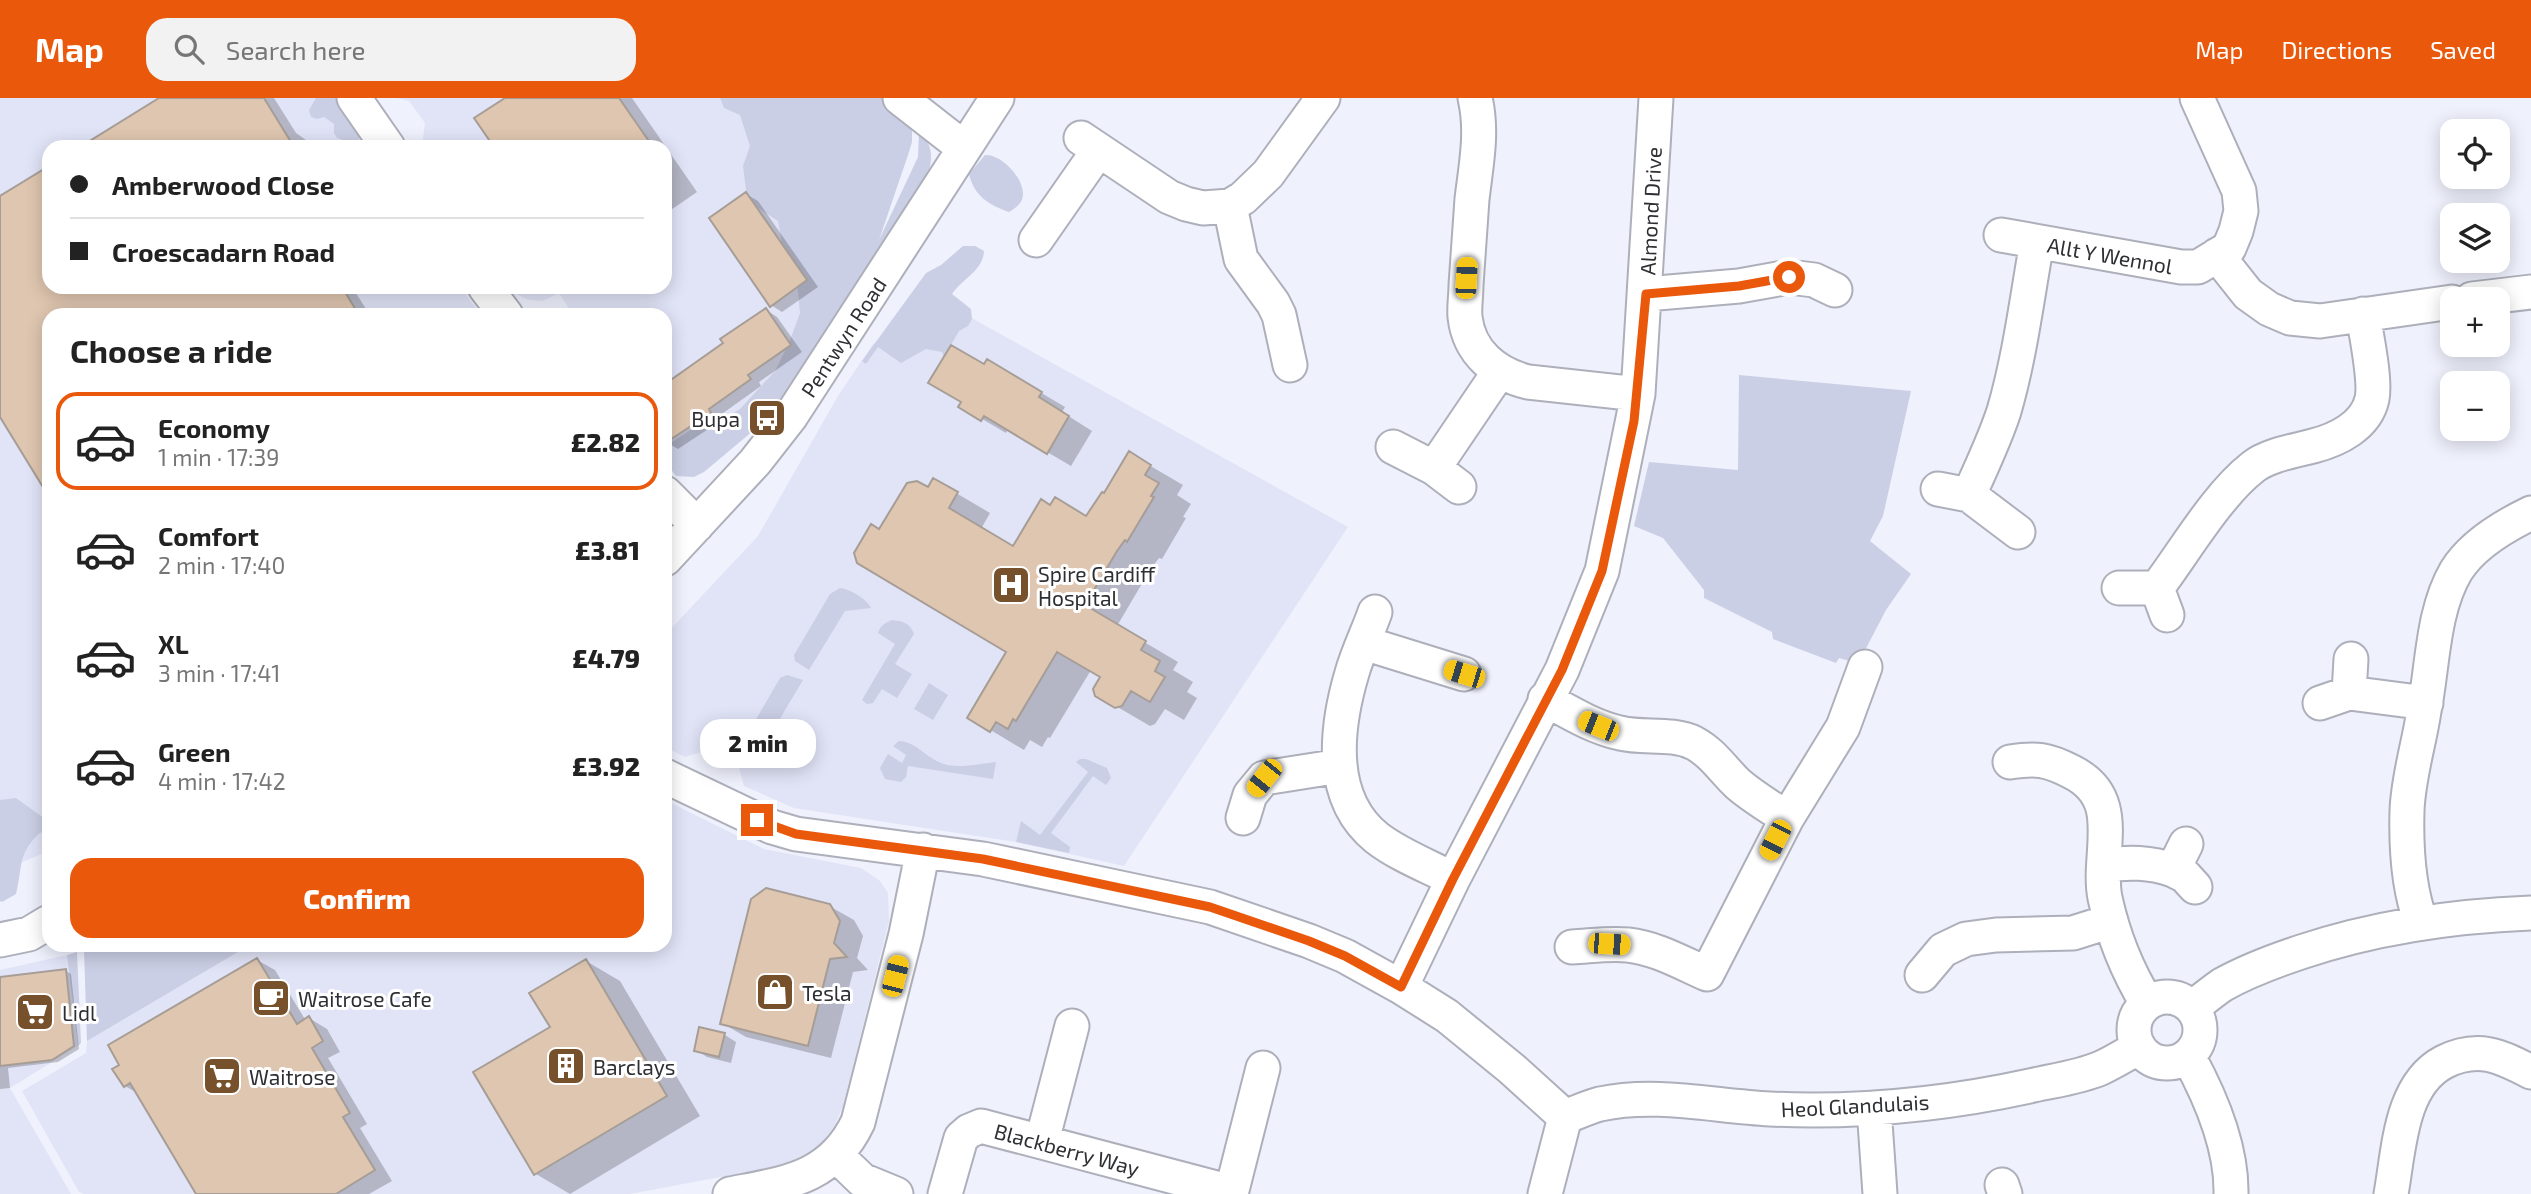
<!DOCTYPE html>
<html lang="en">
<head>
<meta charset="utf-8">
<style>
	body { margin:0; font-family:"Exo 2",sans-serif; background:#f2f2f2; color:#222; height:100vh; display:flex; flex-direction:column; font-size:26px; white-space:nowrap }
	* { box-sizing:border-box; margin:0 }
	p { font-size:23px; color:#767676 }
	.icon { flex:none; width:38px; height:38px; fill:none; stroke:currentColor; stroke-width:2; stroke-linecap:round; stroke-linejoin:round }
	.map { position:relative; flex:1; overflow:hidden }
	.drawer { position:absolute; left:42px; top:210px; width:630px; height:644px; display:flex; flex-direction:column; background:#fff; border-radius:21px; box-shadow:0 4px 18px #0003 }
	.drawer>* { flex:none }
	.guide { position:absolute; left:42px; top:42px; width:630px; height:154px; border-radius:21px; box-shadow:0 4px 18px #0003; display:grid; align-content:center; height:154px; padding:0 28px; background:#fff }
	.controls { position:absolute; left:2440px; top:21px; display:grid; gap:14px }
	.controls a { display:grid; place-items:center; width:70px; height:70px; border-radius:14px; background:#fff; box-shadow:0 4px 18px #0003; font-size:35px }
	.end { position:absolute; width:32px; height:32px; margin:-16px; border:9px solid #ea580c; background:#fff; box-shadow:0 0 0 4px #fff }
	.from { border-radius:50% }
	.bubble { position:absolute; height:49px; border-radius:21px; background:#fff; box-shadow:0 4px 18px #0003; font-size:23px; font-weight:800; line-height:49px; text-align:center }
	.car { position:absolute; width:21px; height:42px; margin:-21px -10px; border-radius:9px; box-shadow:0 0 5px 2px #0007; background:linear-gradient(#f5c518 24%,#345 0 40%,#f5c518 0 76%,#345 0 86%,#f5c518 0) }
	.guide b { display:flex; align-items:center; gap:24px; height:66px; font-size:26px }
	.guide b+b { border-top:2px solid #e0e0e0 }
	.guide i { width:18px; height:18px; background:#222 }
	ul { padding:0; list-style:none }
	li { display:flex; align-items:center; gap:21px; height:98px; margin:0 14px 10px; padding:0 14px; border:4px solid transparent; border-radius:21px }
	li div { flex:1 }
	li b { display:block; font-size:26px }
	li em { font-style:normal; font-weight:800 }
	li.current { border-color:#ea580c }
	li>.icon { width:63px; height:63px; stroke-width:1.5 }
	h2 { padding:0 28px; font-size:32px; line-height:84px }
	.action { display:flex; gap:14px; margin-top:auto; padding:14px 28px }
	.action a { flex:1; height:80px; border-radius:21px; background:#ea580c; color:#fff; font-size:28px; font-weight:800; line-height:80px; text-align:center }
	header { display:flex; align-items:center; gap:42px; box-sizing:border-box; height:98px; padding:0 35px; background:#ea580c; color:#fff }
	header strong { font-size:33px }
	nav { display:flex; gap:38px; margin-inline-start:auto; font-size:24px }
	.search { width:490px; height:63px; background:#f2f2f2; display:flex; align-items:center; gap:18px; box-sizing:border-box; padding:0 24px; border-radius:21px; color:#767676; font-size:26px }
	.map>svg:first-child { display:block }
	.built { fill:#e1e4f7 }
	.green { fill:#cbcfe5 }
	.shadow { fill:#0003 }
	.building { fill:#dfc6b0; stroke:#a69d96; stroke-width:2 }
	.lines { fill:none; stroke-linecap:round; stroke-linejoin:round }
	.minor-casing { stroke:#adafba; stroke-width:37 }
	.minor { stroke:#fff; stroke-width:33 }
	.route { stroke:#ea580c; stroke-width:9 }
	.labels { text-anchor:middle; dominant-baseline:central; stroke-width:6; stroke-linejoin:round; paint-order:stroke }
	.street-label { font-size:21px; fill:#2e2f33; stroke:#fff }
	.poi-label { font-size:21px; fill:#2e2f33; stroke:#fff; text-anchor:start }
</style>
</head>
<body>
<header>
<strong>Map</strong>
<div class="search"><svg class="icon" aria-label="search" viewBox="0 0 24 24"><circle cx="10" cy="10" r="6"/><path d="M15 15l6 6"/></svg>Search here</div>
<nav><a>Map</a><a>Directions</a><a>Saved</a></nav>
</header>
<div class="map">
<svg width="2531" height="1096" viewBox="0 0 2531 1096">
	<rect width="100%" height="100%" fill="#eff1fd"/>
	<path class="built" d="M 0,0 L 330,0 L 364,49 L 49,49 L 49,189 L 460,189 L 481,217 L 49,217 L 49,753 L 0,773 Z
		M 397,0 L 760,0 L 833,204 L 709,361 L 665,357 L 665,217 L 573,217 L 559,195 L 543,203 L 529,202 L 516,196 L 511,189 L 665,189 L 665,49 L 422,49 L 425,25 L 409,3 Z
		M 950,208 L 1348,429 L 1124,768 L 1016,744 L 794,710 L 744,688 L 738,666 L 711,651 L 685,659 L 665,649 L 667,535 L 758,438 L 838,298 L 873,246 Z
		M 665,702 L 764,751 L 861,770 L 880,783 L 888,795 L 889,823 L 843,1008 L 834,1029 L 819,1048 L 789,1066 L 630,1096 L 84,1096 L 79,1094 L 22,993 L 86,955 L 87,943 L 250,847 L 665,847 Z
		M 67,857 L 78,948 L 10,990 L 71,1096 L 0,1096 L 0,872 Z"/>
	<path class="green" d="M 316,0 L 345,0 L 362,37 L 359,42 L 364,49 L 351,49 L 345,43 L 337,40 L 334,35 L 334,26 L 324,19 L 317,21 L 311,19 L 309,12 Z
		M 720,0 L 883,0 L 912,25 L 912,44 L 908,57 L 879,142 L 918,59 L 919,33 C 933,47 933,59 928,77 L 801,280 L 760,327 L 704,374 L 694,379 L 676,378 L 666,365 L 665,353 L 669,346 L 692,331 L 715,326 L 740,311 L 775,273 L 789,245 L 800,215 L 797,184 L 785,162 L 778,123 L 761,112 L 747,100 L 743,68 L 750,48 L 740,17 L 724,10 Z
		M 985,57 C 1001,56 1023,79 1023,96 C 1023,105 1016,110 1009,114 C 989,107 974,98 969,76 Z
		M 963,148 L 975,148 L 984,153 C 983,173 962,181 952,196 L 971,211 L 972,221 L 968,228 L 959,233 L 944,259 L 942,254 L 926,251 L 901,265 L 878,249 L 866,266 L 862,263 L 926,175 L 941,167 Z
		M 1739,277 L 1911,293 L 1883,418 L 1870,443 L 1911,476 L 1886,512 L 1861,560 L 1853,564 L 1839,560 L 1836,565 L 1773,541 L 1772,534 L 1704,500 L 1704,492 L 1663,440 L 1634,428 L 1649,364 L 1738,372 Z
		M 840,490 C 850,491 867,501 871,510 L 845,513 L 809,572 L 795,563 L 794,557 L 830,496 Z
		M 892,522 C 903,523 910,525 914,536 L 895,566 L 912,576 L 897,600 L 882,591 L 873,605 L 867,606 L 862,602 L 895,546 L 878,535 C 880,528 886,524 892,522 Z
		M 787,577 L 803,582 L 757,659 L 737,654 L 780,580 Z
		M 929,585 L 948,597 L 933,622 L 914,611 Z
		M 899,643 C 914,643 925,658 939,664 C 954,672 979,666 996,664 L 993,681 L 908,668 L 906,679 L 901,684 L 885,681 L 880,670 L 888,656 L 902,665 L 906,657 L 893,648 Z
		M 1080,661 L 1086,661 L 1107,670 L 1111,680 L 1106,687 L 1093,678 L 1051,735 L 1070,749 L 1069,755 L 1016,744 L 1021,723 L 1040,737 L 1088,674 L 1076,664 Z
		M 16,700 L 41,718 L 49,714 L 49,746 L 44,742 L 41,734 C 17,755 23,769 16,796 L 2,804 L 0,803 L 0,702 Z
		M 129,847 L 250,847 L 87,943 L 84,852 Z
		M 77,854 L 81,945 L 78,948 L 67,857 Z"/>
	<path class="shadow" d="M 163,0 L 274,0 L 296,35 L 316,49 L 83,49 Z
		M 508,0 L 632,0 L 697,94 L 665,116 L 665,49 L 496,49 Z
		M 49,70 L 49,189 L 352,189 L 370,217 L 49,217 L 49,395 L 0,316 L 0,100 Z
		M 746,96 L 758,103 L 818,189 L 782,214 L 771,207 Z
		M 766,212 L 777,219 L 802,254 L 759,284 L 761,288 L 719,318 L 722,322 L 678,351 L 666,344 L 665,293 Z
		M 987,263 L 1065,309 L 1062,314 L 1092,333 L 1071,368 L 1008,331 L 1006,335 L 960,308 Z
		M 1130,356 L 1183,387 L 1177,397 L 1191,406 L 1183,419 L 1186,420 L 1162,461 L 1159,460 L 1150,472 L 1117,528 L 1178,564 L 1173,572 L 1193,584 L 1187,594 L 1197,600 L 1184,622 L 1165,611 L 1155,626 L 1150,628 L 1097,597 L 1102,579 L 1091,572 L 1050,640 L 1048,639 L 1042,649 L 1030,642 L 1024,652 L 969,619 L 1009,554 L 880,434 L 928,391 L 934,382 L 990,415 L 981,431 L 1014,450 L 1051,409 L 1088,420 L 1105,397 Z
		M 829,808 L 854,822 L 863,838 L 857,860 L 868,872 L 853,874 L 831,960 L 746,939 L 722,925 Z
		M 257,862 L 275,872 L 306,923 L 309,920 L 327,931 L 340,954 L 328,960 L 367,1026 L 360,1030 L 392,1083 L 369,1096 L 198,1096 L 139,996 L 125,988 Z
		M 586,863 L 620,883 L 700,1018 L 570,1096 L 536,1076 L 475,975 L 552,929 Z
		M 66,873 L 71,876 L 79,951 L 58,964 L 8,970 L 10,990 L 0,991 L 0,881 Z
		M 701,931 L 725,937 L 736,944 L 731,965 L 707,959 L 696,952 Z"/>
	<path class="building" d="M 159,0 L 264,0 L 294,49 L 80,49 Z
		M 505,0 L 619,0 L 653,49 L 494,49 L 474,20 Z
		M 49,68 L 49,189 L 342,189 L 359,217 L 49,217 L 49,399 L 0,319 L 0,98 Z
		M 746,94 L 807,182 L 770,209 L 709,120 Z
		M 766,210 L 791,247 L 748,277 L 751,281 L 709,311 L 711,315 L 665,345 L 665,286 L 723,245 L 720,241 Z
		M 951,247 L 984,266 L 987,261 L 1042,294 L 1039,299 L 1069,318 L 1047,356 L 984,318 L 981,323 L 958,309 L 961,304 L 928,285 Z
		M 1129,353 L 1151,367 L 1145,377 L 1159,385 L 1151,398 L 1154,399 L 1127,444 L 1125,442 L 1117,453 L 1085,507 L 1146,543 L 1141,552 L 1160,563 L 1155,573 L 1165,579 L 1150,604 L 1131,593 L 1122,608 L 1115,610 L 1095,598 L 1093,591 L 1100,579 L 1057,554 L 1016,623 L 1013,621 L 1008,631 L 996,624 L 990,634 L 967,620 L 1006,554 L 857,465 L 854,455 L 871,426 L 879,431 L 907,385 L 917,383 L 928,389 L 933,380 L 958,394 L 949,410 L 1013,448 L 1041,401 L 1050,407 L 1055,399 L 1086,418 L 1102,394 L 1104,395 Z
		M 766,790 L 830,806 L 840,823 L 834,845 L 847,859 L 830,861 L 808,948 L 720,926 L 751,801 Z
		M 257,860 L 297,926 L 309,918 L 323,943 L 312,950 L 350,1015 L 343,1019 L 375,1072 L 336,1096 L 196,1096 L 130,985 L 124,989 L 112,971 L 119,967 L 108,947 Z
		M 586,861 L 667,998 L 534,1077 L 473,974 L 550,929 L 529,895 Z
		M 66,871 L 74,948 L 52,962 L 0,968 L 0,879 Z
		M 699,929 L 725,935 L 719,959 L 694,953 Z"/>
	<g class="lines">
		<defs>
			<path id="minor" d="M 354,0 L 388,49
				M 900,0 L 964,50
				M 1475,0 C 1483,34 1476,67 1472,101 C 1470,130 1468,159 1466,187 C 1466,198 1464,209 1465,219 C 1469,255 1496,276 1528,284 L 1638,296
				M 1081,40 L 1169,99 L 1186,106 L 1203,110 L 1230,108 L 1243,100 L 1268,76 L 1323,0
				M 1230,108 L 1241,161 L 1273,205 L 1279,217 L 1290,267
				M 2001,137 L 2181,169 L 2198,169 L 2229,150 L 2236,133 L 2241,113 L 2239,93 L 2197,0
				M 1036,142 L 1098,53
				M 2217,157 L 2248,196 L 2269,211 L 2290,220 L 2320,223 L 2452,204
				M 485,189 L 506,217
				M 1646,196 L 1739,188 L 1789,179 L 1814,182 L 1835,192
				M 2472,201 L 2531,194
				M 1393,349 L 1434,370
				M 1459,389 L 1434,370 L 1499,274
				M 1938,391 L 1969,397 C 1981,370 1995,341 2004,313 C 2020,258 2027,200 2037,144
				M 665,395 L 697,427
				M 1969,397 L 2018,434
				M 665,461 L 755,364 L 791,318 L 997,0
				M 2119,490 L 2157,490 C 2185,453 2217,397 2253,369 C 2268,357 2294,353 2313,348 C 2337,342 2366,328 2372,301 C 2376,282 2366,236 2363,216
				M 2157,490 L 2167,517
				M 1375,514 C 1368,534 1358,554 1352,575 C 1336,629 1327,700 1377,740 C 1399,757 1428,768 1453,781
				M 1364,545 L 1464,576
				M 2349,595 L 2351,561
				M 1545,601 C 1569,614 1593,629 1620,635 C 1644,641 1671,634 1694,645 C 1713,655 1723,672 1738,686 C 1753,699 1770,709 1787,720
				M 2320,605 L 2349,595 L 2426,605
				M 2010,664 C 2036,660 2047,661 2072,674 C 2126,701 2096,755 2105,800 C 2113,837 2128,874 2147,905
				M 665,678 L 772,729 L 796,736 L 983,761 L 1210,809 L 1309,843 L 1345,858 L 1401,889 L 1447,918 L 1512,971 L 1565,1019
				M 1243,720 L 1250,697 L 1264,680 L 1340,668
				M 2186,746 L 2173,772 L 2185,778 L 2195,789
				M 2105,767 C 2129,764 2150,764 2173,772
				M 2421,824 C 2408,790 2406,749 2407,713 C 2408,680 2419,646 2424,613 C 2433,568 2432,514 2456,473 C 2472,447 2504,428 2531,415
				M 0,842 L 29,836 L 49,824
				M 1572,849 C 1591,848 1610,845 1628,847 C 1656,850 1682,865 1707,876 L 1787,720 L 1843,629 L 1865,569
				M 1922,877 L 1943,852 L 1966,841 L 1996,837 L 2073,835 L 2111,823
				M 1401,889 L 1453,781 L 1562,572 L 1602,473 L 1638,296 L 1656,0
				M2134 932a33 33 0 1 1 66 0a33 33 0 1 1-66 0Z
				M 2192,910 C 2202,902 2212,894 2222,887 C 2247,873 2274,863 2301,854 C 2376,829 2452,818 2531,815
				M 2188,958 C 2210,998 2232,1049 2231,1096
				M 1874,1010 L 1880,1096
				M 1565,1019 C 1576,1015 1588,1009 1600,1006 C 1656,994 1713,1008 1770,1011 C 1858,1015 1948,1006 2034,987 C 2057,982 2080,979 2101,970 C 2114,964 2127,956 2139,949
				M 1042,1043 L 1072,928
				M 836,1057 L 862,1082 L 896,1096
				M 2002,1087 L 2005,1096
				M 730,1096 C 785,1085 831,1081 858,1024 L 906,836 L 923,752
				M 945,1096 L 961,1040 L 969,1033 L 981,1028 L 1231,1094
				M 1231,1096 L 1263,970
				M 1545,1096 L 1565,1019
				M 2391,1096 C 2399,1052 2400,987 2444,964 C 2478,947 2500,958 2531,974"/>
		</defs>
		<use href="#minor" class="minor-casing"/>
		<use href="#minor" class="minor"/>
	</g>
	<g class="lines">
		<path class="route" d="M 757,722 L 796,736 L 983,761 L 1210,809 L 1309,843 L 1345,858 L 1401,889 L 1453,781 L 1562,572 L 1602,473 L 1634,323 L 1646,196 L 1739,188 L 1789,179"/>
	</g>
	<defs>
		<symbol id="bus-square" viewBox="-11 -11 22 22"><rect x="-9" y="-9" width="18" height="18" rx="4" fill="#76512c" stroke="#fff"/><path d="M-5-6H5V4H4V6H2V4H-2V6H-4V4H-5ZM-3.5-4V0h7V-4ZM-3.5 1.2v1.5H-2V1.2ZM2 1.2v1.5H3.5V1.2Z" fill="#fff"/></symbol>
		<symbol id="hospital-square" viewBox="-11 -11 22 22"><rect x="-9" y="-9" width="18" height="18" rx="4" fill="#76512c" stroke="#fff"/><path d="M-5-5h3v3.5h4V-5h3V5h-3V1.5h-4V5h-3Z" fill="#fff"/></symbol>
		<symbol id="shop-square" viewBox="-11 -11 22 22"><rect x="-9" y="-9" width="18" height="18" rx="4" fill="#76512c" stroke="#fff"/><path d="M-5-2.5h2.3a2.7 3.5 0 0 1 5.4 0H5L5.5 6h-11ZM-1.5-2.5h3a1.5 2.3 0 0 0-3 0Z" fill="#fff"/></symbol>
		<symbol id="cafe-square" viewBox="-11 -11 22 22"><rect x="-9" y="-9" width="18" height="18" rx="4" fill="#76512c" stroke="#fff"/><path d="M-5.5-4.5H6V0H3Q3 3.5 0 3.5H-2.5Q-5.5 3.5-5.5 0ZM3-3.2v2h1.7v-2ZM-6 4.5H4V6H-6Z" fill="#fff"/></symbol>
		<symbol id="supermarket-square" viewBox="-11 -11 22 22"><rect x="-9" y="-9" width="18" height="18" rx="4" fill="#76512c" stroke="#fff"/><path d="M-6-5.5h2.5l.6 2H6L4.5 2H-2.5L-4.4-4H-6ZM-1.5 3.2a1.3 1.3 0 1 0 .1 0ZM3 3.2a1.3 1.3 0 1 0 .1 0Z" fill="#fff"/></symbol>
		<symbol id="building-square" viewBox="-11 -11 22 22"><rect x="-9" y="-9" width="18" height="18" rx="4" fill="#76512c" stroke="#fff"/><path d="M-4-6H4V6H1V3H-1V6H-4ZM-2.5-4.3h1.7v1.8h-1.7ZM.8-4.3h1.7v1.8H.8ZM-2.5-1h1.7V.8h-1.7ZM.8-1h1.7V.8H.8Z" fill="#fff"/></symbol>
	</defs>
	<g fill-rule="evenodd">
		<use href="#bus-square" x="745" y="298" width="44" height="44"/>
		<use href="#hospital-square" x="989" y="465" width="44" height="44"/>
		<use href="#shop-square" x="753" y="872" width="44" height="44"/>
		<use href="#cafe-square" x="249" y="878" width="44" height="44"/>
		<use href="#supermarket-square" x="13" y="892" width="44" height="44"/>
		<use href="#building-square" x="544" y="946" width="44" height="44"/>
		<use href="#supermarket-square" x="200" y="956" width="44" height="44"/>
	</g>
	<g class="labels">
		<g class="street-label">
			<text transform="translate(1650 113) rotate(-87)">Almond Drive</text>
			<text transform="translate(2110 157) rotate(10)">Allt Y Wennol</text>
			<text transform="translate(843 239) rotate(-57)">Pentwyn Road</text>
			<text transform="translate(1855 1007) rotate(-3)">Heol Glandulais</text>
			<text transform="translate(1067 1051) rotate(15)">Blackberry Way</text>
		</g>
		<g class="poi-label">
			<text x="740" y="320" text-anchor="end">Bupa</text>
			<text x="1038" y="475">Spire Cardiff<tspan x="1038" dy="24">Hospital</tspan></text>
			<text x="802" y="894">Tesla</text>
			<text x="298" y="900">Waitrose Cafe</text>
			<text x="62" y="914">Lidl</text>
			<text x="593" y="968">Barclays</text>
			<text x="249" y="978">Waitrose</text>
		</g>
	</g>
</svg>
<div class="controls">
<a><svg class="icon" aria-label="locate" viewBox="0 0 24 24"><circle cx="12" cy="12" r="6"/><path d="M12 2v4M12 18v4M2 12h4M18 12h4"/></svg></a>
<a><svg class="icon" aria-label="layers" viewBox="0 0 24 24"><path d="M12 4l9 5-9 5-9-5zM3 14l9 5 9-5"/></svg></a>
<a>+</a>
<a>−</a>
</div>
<i class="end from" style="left:1789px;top:179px"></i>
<i class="end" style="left:757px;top:722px"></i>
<div class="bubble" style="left:700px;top:621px;width:116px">2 min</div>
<i class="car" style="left:1466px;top:180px;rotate:3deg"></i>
<i class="car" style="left:1464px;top:576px;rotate:287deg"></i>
<i class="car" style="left:1598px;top:628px;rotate:292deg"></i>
<i class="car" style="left:1264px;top:680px;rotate:219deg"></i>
<i class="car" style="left:1775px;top:742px;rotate:207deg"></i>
<i class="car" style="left:1609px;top:846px;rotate:93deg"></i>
<i class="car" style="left:895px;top:878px;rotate:14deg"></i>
<div class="guide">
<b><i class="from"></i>Amberwood Close</b>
<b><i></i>Croescadarn Road</b>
</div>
<section class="drawer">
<h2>Choose a ride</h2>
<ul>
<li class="current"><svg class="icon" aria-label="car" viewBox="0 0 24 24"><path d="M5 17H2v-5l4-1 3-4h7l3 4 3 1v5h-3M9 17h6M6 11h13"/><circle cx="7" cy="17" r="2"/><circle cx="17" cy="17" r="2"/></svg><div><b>Economy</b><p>1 min · 17:39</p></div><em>£2.82</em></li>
<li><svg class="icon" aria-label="car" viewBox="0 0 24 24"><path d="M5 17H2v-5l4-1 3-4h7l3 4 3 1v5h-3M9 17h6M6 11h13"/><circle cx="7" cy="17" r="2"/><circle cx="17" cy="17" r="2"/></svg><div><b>Comfort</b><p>2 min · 17:40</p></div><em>£3.81</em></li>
<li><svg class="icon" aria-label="car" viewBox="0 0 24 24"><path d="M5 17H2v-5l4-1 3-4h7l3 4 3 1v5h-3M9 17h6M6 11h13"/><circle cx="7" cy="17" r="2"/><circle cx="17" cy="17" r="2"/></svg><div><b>XL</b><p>3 min · 17:41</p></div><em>£4.79</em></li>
<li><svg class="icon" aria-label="car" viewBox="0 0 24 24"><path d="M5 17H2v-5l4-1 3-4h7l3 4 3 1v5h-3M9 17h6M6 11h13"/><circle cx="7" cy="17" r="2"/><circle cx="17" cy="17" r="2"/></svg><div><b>Green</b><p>4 min · 17:42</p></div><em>£3.92</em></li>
</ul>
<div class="action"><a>Confirm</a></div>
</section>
</div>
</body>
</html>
